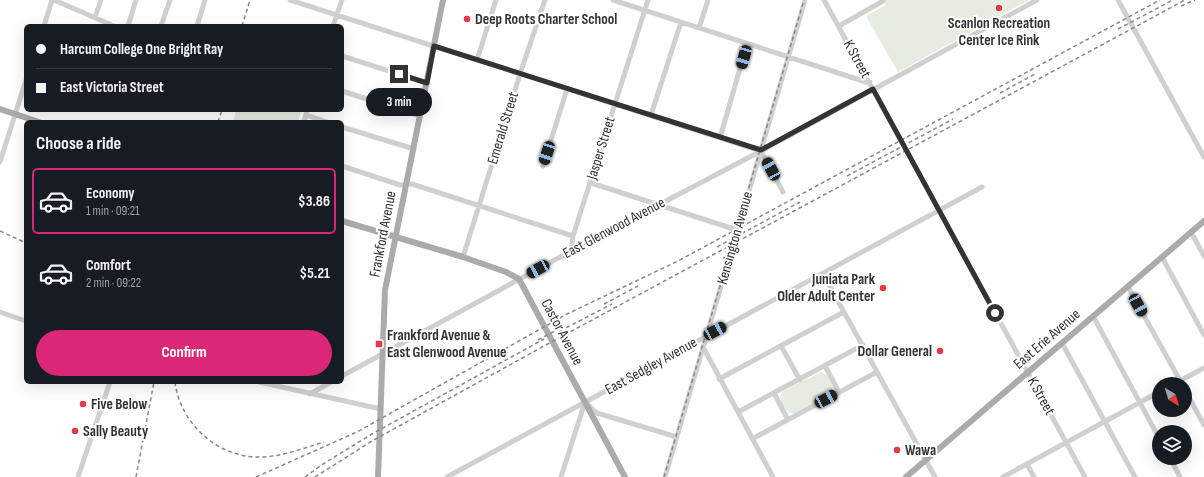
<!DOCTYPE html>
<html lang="en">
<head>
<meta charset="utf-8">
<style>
	body { margin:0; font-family:"Sofia Sans Condensed",sans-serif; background:#242831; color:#f1f3f6; height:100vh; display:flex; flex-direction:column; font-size:15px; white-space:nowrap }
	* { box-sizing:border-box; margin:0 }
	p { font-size:13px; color:#9ea1a6 }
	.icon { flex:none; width:22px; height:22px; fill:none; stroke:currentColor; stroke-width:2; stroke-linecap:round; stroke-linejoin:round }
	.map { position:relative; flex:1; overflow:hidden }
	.sheet { position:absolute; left:24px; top:120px; width:320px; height:264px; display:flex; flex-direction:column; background:#171b24; border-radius:6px; box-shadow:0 4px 16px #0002 }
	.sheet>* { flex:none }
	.guide { position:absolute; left:24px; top:24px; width:320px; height:88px; border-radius:6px; box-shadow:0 4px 16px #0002; display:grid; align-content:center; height:88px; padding:0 12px; background:#171b24 }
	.needle { width:26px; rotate:142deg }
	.buttons { position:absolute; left:1152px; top:377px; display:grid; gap:8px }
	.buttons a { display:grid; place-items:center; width:40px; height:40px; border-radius:50%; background:#171b24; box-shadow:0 4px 16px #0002; font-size:20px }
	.end { position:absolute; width:18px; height:18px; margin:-9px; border:5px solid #333; background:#fff; box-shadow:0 0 0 2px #fff }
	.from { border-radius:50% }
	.bubble { position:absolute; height:28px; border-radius:14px; background:#171b24; box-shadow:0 4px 16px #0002; font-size:13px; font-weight:700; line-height:28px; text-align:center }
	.car { position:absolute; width:12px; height:24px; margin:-12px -6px; border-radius:5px; box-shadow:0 0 3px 1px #0007; background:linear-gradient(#222 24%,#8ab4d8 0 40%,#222 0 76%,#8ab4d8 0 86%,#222 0) }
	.guide b { display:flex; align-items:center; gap:14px; height:38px; font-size:15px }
	.guide b+b { border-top:1px solid #363941 }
	.guide i { width:10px; height:10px; background:#f1f3f6 }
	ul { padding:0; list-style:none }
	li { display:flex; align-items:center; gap:12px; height:66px; margin:0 8px 6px; padding:0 4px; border:2px solid transparent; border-radius:6px }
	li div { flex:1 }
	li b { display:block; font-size:15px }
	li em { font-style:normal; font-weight:700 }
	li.active { border-color:#db2777 }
	li>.icon { width:36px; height:36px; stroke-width:1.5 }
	h2 { padding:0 12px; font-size:18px; line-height:48px }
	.action { display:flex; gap:8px; margin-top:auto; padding:8px 12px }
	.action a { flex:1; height:46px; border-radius:24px; background:#db2777; color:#fff; font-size:16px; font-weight:700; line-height:46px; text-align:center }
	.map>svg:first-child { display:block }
	.green { fill:#e6ecdf }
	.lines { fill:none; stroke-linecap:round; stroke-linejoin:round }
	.minor { stroke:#d0d0d0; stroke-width:5 }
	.major { stroke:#ababab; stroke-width:6 }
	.rail { stroke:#888; stroke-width:1.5; stroke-dasharray:4 3; stroke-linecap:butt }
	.route { stroke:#333; stroke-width:5 }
	.poi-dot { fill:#e63946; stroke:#fff; stroke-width:1.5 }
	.labels { text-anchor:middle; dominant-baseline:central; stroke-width:4; stroke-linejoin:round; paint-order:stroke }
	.poi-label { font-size:15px; font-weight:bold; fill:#333; stroke:#fff; text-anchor:start }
	.street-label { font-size:15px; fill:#333; stroke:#fff }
</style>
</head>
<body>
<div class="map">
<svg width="1204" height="477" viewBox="0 0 1204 477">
	<rect width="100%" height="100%" fill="#fff"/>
	<path class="green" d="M 884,0 L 1029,0 L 898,72 L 866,16 L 886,5 Z
		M 236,110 L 301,110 L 298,122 L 233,122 Z
		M 821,372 L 827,375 L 833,386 L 830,395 L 796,414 C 786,413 782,406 780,397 L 783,391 Z"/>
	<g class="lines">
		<path class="minor" d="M 54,0 L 114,26
			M 290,0 L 761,151
			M 613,0 L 866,82 L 870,82
			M 824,0 L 1085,477
			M 1118,0 L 1204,157
			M 95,17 L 101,0
			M 44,26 L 52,0
			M 128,26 L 136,0
			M 161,26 L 170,0
			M 197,26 L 205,0
			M 333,26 L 342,0
			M 839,26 L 883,1
			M 699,28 L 708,0
			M 342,56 L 427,83
			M 477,60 L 496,0
			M 342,91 L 420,116
			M 306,115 L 327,122
			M 651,115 L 681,22
			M 304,122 L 307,110
			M 342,127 L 414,149
			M 720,138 L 747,44
			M 761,151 L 783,192
			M 0,162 L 26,80
			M 342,166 L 400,185 L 412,184 L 573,236
			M 543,166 L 567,89
			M 591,183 L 737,230
			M 1191,232 L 1204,256
			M 571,251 L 573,236 L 648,0
			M 463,257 L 520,74 L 545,0
			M 1162,257 L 1204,335
			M 823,274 L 935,477
			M 1128,287 L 1182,384
			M 0,312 L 26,321
			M 1093,316 L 1159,438
			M 1062,343 L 1135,477
			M 781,346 L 800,380
			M 703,347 L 773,477
			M 825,366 L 839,392
			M 342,376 L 571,251 L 761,151 L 1037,0
			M 719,379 L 844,312
			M 259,382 L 381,409
			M 1174,384 L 1204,368
			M 1185,390 L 1204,425
			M 774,393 L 788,420
			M 310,394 L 331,382
			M 587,404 L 597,413 L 677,437
			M 738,412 L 863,345
			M 752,439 L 877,372
			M 1170,458 L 1180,477
			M 1027,464 L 1034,477
			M 78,477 L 110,382
			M 447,477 L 982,187
			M 561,477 L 585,402
			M 665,477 L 805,0
			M 1003,477 L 1159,392"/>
		<path class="major" d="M 0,109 L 39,122
			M 342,221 L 463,257 L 506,272 L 519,279 L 625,477
			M 378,477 L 385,290 L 443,0
			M 906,477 L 1204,221"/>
		<path class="rail" d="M 1181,6 L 1195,0
			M 242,26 L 250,0
			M 1118,29 L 1173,0
			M 1000,93 L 1037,73
			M 218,122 L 222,110
			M 847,176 L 953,119
			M 0,231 L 26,243
			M 717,247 L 800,202
			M 604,304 L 638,286
			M 560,331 L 612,304
			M 538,340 L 564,326
			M 175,382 C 180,424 219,459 262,457 C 284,456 304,448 324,442
			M 136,477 L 154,382
			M 256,477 L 357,432 L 567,314 L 678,261 L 1160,0
			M 305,477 L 323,464 L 372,434 L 544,339
			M 315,477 L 372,441 L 544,346 L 1185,0
			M 664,477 L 804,0"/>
	</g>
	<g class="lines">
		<path class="route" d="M 399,74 L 427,83 L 434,46 L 761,150 L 873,89 L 995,313"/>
	</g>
	<g class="poi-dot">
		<circle cx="999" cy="8" r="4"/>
		<circle cx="467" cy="19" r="4"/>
		<circle cx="883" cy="288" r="4"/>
		<rect x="375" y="340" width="8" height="8" rx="2"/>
		<circle cx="940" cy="351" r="4"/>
		<circle cx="83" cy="404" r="4"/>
		<circle cx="75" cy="431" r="4"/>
		<circle cx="897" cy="450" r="4"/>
	</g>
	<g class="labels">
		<g class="poi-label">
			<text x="475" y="19">Deep Roots Charter School</text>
			<text x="999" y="23" text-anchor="middle">Scanlon Recreation<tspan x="999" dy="17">Center Ice Rink</tspan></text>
			<text x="875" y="279" text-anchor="end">Juniata Park<tspan x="875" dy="17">Older Adult Center</tspan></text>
			<text x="387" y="335">Frankford Avenue &amp;<tspan x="387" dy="17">East Glenwood Avenue</tspan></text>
			<text x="932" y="351" text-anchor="end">Dollar General</text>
			<text x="91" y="404">Five Below</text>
			<text x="83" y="431">Sally Beauty</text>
			<text x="905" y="450">Wawa</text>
		</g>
		<g class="street-label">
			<text transform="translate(857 59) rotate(61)">K Street</text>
			<text transform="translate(503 128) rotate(-73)">Emerald Street</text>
			<text transform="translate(601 148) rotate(-73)">Jasper Street</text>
			<text transform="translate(614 228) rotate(-28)">East Glenwood Avenue</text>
			<text transform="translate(383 234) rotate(-79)">Frankford Avenue</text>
			<text transform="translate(735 238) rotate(-74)">Kensington Avenue</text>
			<text transform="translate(562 332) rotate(62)">Castor Avenue</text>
			<text transform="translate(1047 339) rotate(-41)">East Erie Avenue</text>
			<text transform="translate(651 366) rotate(-29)">East Sedgley Avenue</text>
			<text transform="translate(1041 396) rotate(61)">K Street</text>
		</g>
	</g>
</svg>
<div class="buttons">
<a><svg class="needle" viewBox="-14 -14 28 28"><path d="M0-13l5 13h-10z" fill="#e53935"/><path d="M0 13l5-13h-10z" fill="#9ea1a6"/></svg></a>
<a><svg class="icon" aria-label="layers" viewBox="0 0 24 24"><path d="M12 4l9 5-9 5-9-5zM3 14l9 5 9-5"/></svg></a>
</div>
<i class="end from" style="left:995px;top:313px"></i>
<i class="end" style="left:399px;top:74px"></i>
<div class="bubble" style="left:366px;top:88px;width:66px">3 min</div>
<i class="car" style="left:744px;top:57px;rotate:196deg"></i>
<i class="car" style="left:547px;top:153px;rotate:198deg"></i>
<i class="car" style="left:771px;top:169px;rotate:332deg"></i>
<i class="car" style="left:538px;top:269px;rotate:241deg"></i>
<i class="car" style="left:1138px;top:305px;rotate:151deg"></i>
<i class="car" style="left:715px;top:331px;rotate:62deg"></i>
<i class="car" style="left:826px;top:399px;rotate:62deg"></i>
<div class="guide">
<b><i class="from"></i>Harcum College One Bright Ray</b>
<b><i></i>East Victoria Street</b>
</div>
<section class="sheet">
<h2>Choose a ride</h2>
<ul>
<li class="active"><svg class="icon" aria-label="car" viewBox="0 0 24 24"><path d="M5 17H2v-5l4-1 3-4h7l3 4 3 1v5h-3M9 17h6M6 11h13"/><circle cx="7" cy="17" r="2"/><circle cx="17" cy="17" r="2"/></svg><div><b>Economy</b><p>1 min · 09:21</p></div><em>$3.86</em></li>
<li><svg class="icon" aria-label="car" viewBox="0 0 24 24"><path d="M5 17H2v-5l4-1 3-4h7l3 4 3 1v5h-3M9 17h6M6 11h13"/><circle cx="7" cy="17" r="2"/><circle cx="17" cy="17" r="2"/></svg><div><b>Comfort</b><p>2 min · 09:22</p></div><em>$5.21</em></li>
</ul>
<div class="action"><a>Confirm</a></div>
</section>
</div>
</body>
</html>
